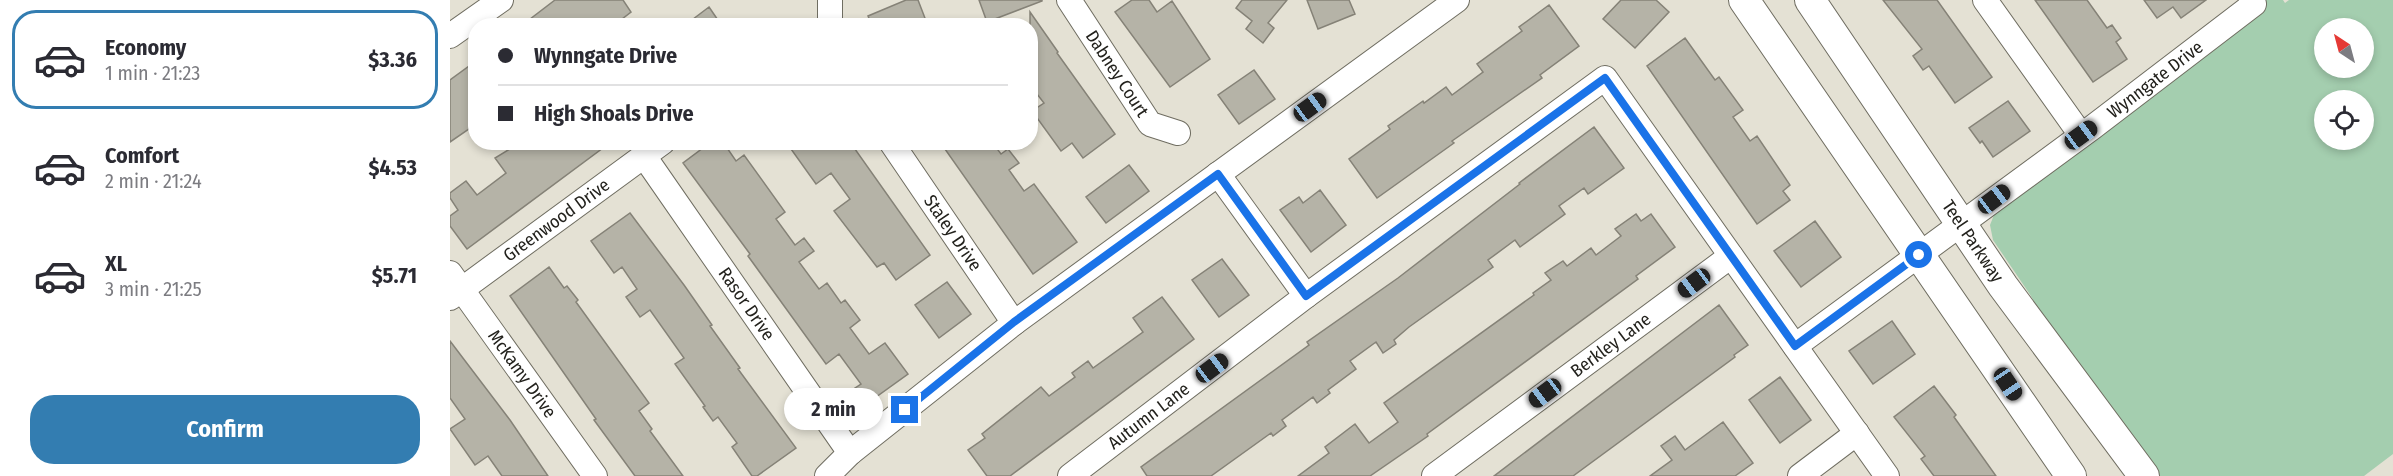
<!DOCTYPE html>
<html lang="en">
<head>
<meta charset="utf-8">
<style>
	body { margin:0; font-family:"Fira Sans Condensed",sans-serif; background:#f2f2f3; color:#2b2b33; height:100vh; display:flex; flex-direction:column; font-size:22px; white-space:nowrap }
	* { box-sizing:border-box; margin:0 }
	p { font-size:20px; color:#7c7c81 }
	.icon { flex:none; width:33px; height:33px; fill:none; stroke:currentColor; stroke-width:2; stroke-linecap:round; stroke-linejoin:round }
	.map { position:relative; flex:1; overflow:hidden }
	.panel { display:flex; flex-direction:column; background:#fff; width:450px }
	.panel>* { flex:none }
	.guide { position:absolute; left:18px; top:18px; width:570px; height:132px; border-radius:24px; box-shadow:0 3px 9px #0003; display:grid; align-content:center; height:132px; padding:0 30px; background:#fff }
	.needle { width:39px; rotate:324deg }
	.fabs { position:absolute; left:1864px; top:18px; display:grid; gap:12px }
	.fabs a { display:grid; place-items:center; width:60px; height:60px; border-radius:50%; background:#fff; box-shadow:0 3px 9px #0003; font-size:30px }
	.end { position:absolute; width:27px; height:27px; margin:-14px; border:8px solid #1a73e8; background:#fff; box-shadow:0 0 0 3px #fff }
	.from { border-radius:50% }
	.bubble { position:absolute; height:42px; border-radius:21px; background:#fff; box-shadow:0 3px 9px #0003; font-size:20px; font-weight:700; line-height:42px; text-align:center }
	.car { position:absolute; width:18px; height:36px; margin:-18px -9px; border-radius:8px; box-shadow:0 0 4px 2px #0007; background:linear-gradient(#222 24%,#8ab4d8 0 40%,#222 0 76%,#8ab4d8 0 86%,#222 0) }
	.guide b { display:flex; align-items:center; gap:21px; height:57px; font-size:22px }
	.guide b+b { border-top:2px solid #e1e1e2 }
	.guide i { width:15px; height:15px; background:#2b2b33 }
	ul { padding:10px 0 0; list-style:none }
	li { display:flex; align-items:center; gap:18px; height:99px; margin:0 12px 9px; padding:0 18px; border:3px solid transparent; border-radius:24px }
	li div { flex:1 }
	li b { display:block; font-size:22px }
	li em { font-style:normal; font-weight:700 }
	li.on { border-color:#337db1 }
	li>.icon { width:54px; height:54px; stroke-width:1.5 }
	.action { display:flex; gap:12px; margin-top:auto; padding:12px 30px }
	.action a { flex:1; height:69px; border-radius:24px; background:#337db1; color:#fff; font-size:24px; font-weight:700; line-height:69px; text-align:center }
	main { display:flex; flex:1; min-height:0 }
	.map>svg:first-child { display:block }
	.green { fill:#a4ceaf; fill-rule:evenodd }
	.building { fill:#b5b3a7; stroke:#858277; stroke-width:1.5 }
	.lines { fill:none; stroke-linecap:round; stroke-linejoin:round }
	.minor-casing { stroke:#6f6d61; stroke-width:26 }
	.major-casing { stroke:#6f6d61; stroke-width:32 }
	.minor { stroke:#fff; stroke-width:24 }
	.major { stroke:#fff; stroke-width:30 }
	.route { stroke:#1a73e8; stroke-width:8 }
	.labels { text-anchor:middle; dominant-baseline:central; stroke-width:6; stroke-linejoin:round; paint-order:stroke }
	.street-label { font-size:18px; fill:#23221d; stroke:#fff }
</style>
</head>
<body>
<main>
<section class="panel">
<ul>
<li class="on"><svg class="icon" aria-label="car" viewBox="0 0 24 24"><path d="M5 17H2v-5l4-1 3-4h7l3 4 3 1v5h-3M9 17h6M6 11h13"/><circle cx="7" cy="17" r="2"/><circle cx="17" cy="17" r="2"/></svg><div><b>Economy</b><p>1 min · 21:23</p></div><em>$3.36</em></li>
<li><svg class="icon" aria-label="car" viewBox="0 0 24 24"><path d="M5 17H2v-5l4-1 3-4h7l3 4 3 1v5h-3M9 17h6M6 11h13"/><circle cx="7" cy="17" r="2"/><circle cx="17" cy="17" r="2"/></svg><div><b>Comfort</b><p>2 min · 21:24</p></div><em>$4.53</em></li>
<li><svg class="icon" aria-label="car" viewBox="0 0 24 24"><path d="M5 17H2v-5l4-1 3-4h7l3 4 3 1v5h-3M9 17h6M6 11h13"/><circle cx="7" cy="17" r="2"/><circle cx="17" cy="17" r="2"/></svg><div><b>XL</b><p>3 min · 21:25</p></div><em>$5.71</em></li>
</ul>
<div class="action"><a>Confirm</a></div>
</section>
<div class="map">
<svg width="1943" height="476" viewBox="0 0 1943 476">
	<rect width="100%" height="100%" fill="#e4e1d4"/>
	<path class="green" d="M 1815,0 L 1833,0 L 1835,3 L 1839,0 L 1943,0 L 1943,454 L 1914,476 L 1701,476 L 1611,346 L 1579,293 L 1543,240 L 1540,225 L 1546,210 ZM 1875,28 L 1914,28 L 1914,68 L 1875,68 ZM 1875,100 L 1914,100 L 1914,140 L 1875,140 Z"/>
	<path class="building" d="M 105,0 L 173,0 L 181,12 L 163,26 L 71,26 Z
		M 456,0 L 468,0 L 478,26 L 422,26 L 418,16 Z
		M 529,0 L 592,0 L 592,1 L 537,22 Z
		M 682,0 L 699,0 L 707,12 L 722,1 L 760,59 L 720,87 L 665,12 Z
		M 792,0 L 837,0 L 818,23 L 824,28 L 813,43 L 796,29 L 802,21 L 786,8 Z
		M 857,0 L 899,0 L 905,14 L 868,29 Z
		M 1171,0 L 1206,0 L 1219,12 L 1185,48 L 1153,19 Z
		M 1433,0 L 1487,0 L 1542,77 L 1505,103 L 1479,66 L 1473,70 L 1463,56 L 1472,49 Z
		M 1585,0 L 1637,0 L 1657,28 L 1662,25 L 1671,38 L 1666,42 L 1677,59 L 1643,82 Z
		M 1694,0 L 1756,0 L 1731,18 L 1723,7 L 1707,18 Z
		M 1099,5 L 1129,46 L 1090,75 L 1092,78 L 1002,141 L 1004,143 L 927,198 L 899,159 L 940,129 L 938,126 L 973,101 L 974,103 L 996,87 L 1002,95 L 1033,72 L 1027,64 L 1072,31 L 1069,27 Z
		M 259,7 L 272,26 L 234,26 Z
		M 580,12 L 608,52 L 607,53 L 665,134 L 633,158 L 622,143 L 611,151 L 582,111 L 594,103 L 580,85 Z
		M 1235,38 L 1265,80 L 1269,77 L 1293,110 L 1283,117 L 1300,141 L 1307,136 L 1340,185 L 1333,191 L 1340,200 L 1307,224 L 1197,66 Z
		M 26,61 L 26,124 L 0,142 L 0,80 Z
		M 804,70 L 825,99 L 789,124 L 768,95 Z
		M 1558,101 L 1580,131 L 1543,157 L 1532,141 L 1530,143 L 1519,128 Z
		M 1144,127 L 1174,168 L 1138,194 L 1134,188 L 1109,206 L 1115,214 L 1070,247 L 1065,240 L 1038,260 L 1043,267 L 959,327 L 944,340 L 946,344 L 933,353 L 926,342 L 900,361 L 906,369 L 878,390 L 880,393 L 867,403 L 863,397 L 832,420 L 836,426 L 823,436 L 821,433 L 761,476 L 697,476 L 691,467 L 859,345 L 857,342 L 948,278 L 1070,184 L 1069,183 Z
		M 71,142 L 161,142 L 17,249 L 0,226 L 0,216 L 8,210 L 0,198 L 0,193 L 16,181 L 27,195 L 56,173 L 45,158 Z
		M 261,142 L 273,142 L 286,161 L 294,155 L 335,212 L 326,219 L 345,245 L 354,238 L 364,251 L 349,262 L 369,289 L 377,283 L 391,303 L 395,300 L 410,320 L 400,328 L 419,354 L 435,343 L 458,374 L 408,410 L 396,394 L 411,384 L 389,354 L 376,364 L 298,256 L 300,254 L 233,163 Z
		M 336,142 L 400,142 L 480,255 L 446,280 L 434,263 L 427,267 L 384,211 L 400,199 L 381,173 L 366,184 Z
		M 490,142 L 542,142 L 551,154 L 558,149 L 569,163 L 559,170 L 574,191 L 584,184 L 627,242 L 583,274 Z
		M 679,165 L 699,191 L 656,223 L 636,197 Z
		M 870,190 L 896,225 L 861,252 L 830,210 L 849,197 L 853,203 Z
		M 180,213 L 234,285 L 262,325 L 260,326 L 290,368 L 288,369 L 346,448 L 307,476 L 302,476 L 282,447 L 287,443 L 268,417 L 263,421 L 253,407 L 255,406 L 225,364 L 234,358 L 200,310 L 190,317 L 176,297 L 187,289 L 172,267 L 164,273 L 141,241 Z
		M 1186,214 L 1191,221 L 1201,214 L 1225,247 L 1186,276 L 1188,279 L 977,434 L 978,436 L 920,476 L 848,476 L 879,453 L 875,447 L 905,424 L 919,443 L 948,422 L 934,403 L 1084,295 L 1083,293 L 1101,280 L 1095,273 L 1113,261 L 1117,266 L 1141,248 L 1146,255 L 1171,236 L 1165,229 Z
		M 1365,221 L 1391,257 L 1351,287 L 1324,251 Z
		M 772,259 L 799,295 L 769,317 L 742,280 Z
		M 99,267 L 114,288 L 117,286 L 128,300 L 126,302 L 199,403 L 189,411 L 202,429 L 200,431 L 233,476 L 185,476 L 144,420 L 146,419 L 60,296 Z
		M 497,282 L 521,314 L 489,338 L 465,305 Z
		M 712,297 L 744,339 L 560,476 L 537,476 L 518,450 L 535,438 L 532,434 L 591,387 L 599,396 L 625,377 L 622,373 L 638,361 L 643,368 L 693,332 L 683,318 Z
		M 1269,305 L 1298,345 L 1284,355 L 1285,357 L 1123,476 L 1044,476 Z
		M 1442,321 L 1465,354 L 1423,384 L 1399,351 Z
		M 0,341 L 60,420 L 98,476 L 52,476 L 38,456 L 25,465 L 0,429 L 15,419 L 0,398 Z
		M 1330,377 L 1361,420 L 1330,443 L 1299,400 Z
		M 1484,386 L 1506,415 L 1504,417 L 1546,476 L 1484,476 L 1471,459 L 1475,456 L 1444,417 Z
		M 1273,422 L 1303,463 L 1285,476 L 1200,476 L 1222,460 L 1211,446 L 1225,436 L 1235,450 Z"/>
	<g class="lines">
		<defs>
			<g id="minor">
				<path d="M 380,0 L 380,26"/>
				<path id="s1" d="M 619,0 L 700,124 L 728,133"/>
				<path d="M 1535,0 L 1631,135"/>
				<path d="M 0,36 L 51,0"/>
				<path id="s2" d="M 441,142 L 564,323"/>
				<path id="s3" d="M 194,156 L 400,453"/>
				<path d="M 768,174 L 856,296"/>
				<path id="s4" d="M 0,273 L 145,476"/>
				<path id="s5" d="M 0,298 L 213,142"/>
				<path id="s6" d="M 1345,346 L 1643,127 L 1804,4 L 1801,0"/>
				<path d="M 377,476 L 400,453 L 564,323 L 1007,0"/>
				<path id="s7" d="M 620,476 L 856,296 L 1155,78 L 1437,476"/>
				<path id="s8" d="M 984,476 L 1281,256"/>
				<path d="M 1350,476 L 1407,433"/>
			</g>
			<g id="major">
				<path d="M 1294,0 L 1621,476"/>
				<path id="s9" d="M 1360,0 L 1553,286 L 1694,476"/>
			</g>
		</defs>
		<use href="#minor" class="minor-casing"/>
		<use href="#major" class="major-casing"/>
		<use href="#minor" class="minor"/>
		<use href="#major" class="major"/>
	</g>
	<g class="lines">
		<path class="route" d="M 455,410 L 564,322 L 768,174 L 856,296 L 1155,78 L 1345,346 L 1469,255"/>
	</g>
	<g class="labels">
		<g class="street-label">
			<text stroke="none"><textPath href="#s1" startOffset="88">Dabney Court</textPath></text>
			<text stroke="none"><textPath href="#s6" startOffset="448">Wynngate Drive</textPath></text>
			<text stroke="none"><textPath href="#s5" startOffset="132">Greenwood Drive</textPath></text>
			<text stroke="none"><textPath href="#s2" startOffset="110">Staley Drive</textPath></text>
			<text stroke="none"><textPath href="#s9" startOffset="291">Teel Parkway</textPath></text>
			<text stroke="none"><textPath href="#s3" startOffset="180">Rasor Drive</textPath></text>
			<text stroke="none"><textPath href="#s8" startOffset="220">Berkley Lane</textPath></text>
			<text stroke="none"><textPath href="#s4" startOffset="124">McKamy Drive</textPath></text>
			<text stroke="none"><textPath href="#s7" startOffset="99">Autumn Lane</textPath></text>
		</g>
	</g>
</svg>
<div class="fabs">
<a><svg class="needle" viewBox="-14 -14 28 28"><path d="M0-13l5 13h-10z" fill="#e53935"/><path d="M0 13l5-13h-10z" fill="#7c7c81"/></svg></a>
<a><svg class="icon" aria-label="locate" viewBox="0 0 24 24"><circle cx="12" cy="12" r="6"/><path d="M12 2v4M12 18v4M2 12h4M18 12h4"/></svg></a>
</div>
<i class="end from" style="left:1469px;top:255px"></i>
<i class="end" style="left:455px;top:410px"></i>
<div class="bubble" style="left:334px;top:388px;width:99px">2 min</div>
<i class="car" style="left:860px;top:107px;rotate:54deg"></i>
<i class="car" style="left:1631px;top:135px;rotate:54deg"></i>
<i class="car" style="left:1544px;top:199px;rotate:53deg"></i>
<i class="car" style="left:1244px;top:283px;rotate:233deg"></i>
<i class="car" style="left:762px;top:368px;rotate:53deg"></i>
<i class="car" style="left:1558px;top:384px;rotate:146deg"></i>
<i class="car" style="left:1095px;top:393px;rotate:233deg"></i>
<div class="guide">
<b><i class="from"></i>Wynngate Drive</b>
<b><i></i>High Shoals Drive</b>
</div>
</div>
</main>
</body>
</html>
